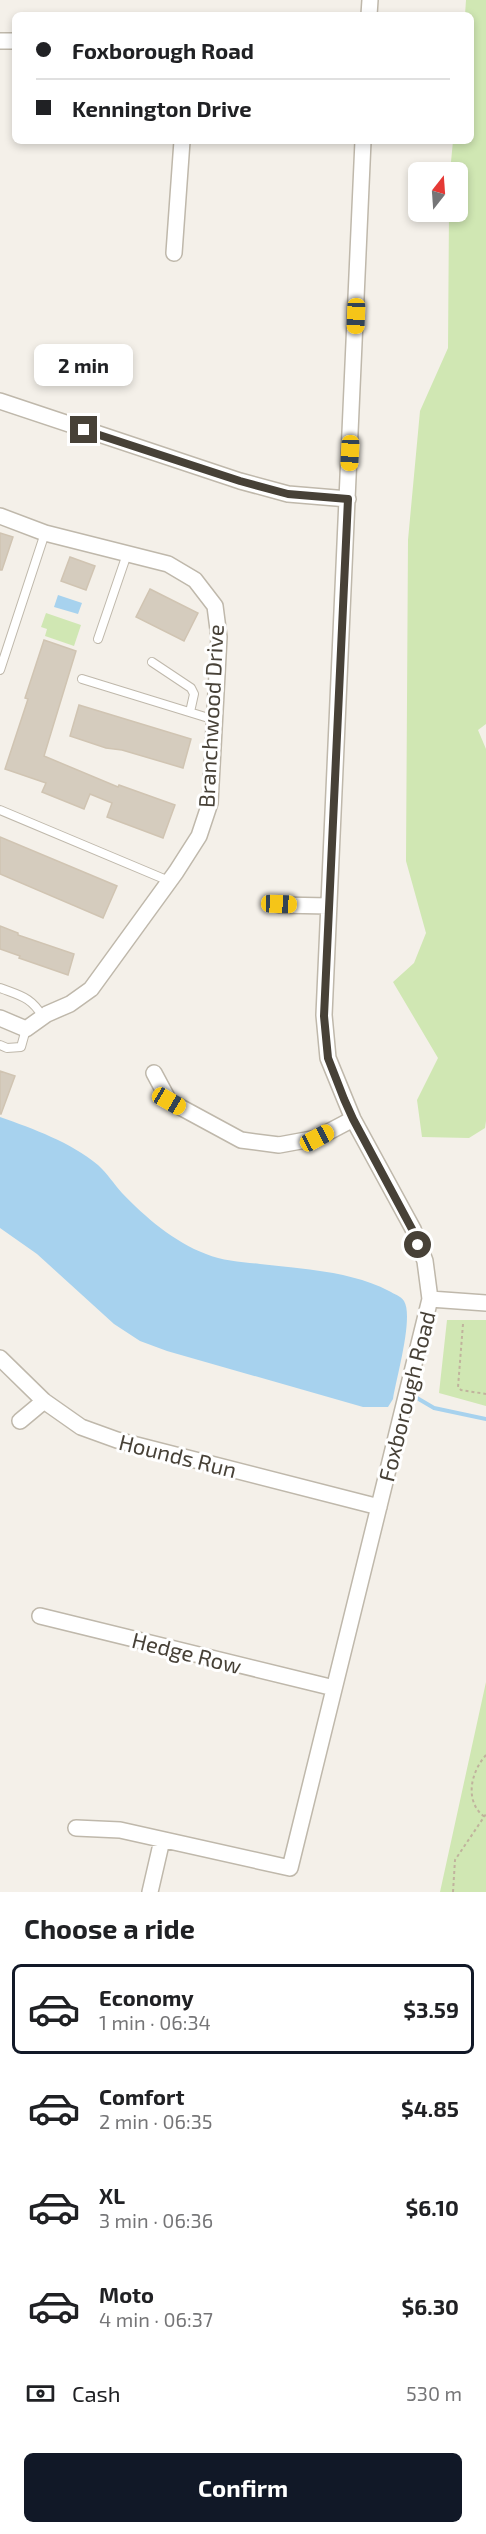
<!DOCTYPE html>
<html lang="en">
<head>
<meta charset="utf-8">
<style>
	body { margin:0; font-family:"Exo 2",sans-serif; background:#f6f6f6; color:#202124; height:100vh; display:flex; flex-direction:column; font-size:22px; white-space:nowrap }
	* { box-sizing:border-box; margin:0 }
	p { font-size:20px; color:#757577 }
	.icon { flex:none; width:33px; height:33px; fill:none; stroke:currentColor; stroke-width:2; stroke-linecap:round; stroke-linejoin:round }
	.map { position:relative; height:1892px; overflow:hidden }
	.drawer { display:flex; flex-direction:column; background:#fff; flex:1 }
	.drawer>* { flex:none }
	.top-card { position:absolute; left:12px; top:12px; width:462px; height:132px; border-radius:9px; box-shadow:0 3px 9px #0003; display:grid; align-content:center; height:132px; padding:0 24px; background:#fff }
	.needle { width:39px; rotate:17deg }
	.controls { position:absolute; left:408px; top:162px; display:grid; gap:12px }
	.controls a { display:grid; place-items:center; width:60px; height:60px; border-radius:9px; background:#fff; box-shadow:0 3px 9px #0003; font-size:30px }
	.end { position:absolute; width:27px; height:27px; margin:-14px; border:8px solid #474137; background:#fff; box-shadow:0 0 0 3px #fff }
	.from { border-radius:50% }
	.bubble { position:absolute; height:42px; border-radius:9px; background:#fff; box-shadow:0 3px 9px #0003; font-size:20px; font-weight:700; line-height:42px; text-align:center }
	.car { position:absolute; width:18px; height:36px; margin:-18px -9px; border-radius:8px; box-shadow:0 0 4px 2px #0007; background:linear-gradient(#f5c518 24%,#345 0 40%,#f5c518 0 76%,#345 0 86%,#f5c518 0) }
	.top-card b { display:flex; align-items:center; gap:21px; height:57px; font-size:22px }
	.top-card b+b { border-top:2px solid #e0e0e0 }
	.top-card i { width:15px; height:15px; background:#202124 }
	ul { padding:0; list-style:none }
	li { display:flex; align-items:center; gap:18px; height:90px; margin:0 12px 9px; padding:0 12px; border:3px solid transparent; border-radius:9px }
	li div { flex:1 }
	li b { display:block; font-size:22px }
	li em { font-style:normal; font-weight:700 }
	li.current { border-color:#111827 }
	li>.icon { width:54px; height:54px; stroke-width:1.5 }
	h2 { padding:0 24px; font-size:27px; line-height:72px }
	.pay { display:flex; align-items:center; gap:15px; height:66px; padding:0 24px; font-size:22px }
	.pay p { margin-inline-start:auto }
	.primary-button { display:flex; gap:12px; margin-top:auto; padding:12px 24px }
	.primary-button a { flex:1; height:69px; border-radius:9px; background:#111827; color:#fff; font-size:24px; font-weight:700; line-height:69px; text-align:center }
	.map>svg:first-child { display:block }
	.green { fill:#d0e7b3 }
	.water { fill:#a7d2ee }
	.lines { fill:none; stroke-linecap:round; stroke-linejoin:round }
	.stream { stroke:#a7d2ee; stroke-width:4 }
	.building { fill:#d5ccbe; stroke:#d0c4b2; stroke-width:1.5 }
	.lane-casing { stroke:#bfb8ab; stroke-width:10 }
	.street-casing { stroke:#bfb8ab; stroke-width:18 }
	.path { stroke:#c0b39d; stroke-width:2; stroke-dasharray:3 3; stroke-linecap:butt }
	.lane { stroke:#fff; stroke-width:8 }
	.street { stroke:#fff; stroke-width:15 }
	.route { stroke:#474137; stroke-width:8 }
	.labels { text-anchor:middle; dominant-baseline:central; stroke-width:6; stroke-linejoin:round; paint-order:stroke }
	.street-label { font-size:22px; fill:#474137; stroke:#fff }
</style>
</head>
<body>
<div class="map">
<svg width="486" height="1892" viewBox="0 0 486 1892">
	<rect width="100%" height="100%" fill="#f4f0e9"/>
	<path class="green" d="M 466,0 L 486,0 L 486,724 L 478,730 L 486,749 L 486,1121 L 485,1128 L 469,1138 L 422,1137 L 417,1100 L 438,1058 L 393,982 L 414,963 L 426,933 L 406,861 L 408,540 L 420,411 L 448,348 L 449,212 L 458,212 L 458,172 L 450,172 L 453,141 L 471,141 L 471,15 L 465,15 Z
		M 46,613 L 81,625 L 74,646 L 45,636 L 47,629 L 41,627 Z
		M 447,1320 L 486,1320 L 486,1406 L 439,1393 Z
		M 486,1682 L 486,1892 L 440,1892 Z"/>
	<path class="water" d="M 58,595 L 82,603 L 78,614 L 54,607 Z
		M 0,1117 C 34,1129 70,1142 98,1165 C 107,1173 114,1184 122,1193 C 145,1217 174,1242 206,1254 C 223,1261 242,1262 260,1264 C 302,1269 351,1271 389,1291 C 394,1294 401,1296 404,1301 C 414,1317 396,1379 393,1399 L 388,1407 L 363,1407 L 167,1351 L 140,1341 L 114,1324 L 37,1254 L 0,1228 Z"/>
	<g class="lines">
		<path class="stream" d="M 417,1398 L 434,1408 L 486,1419"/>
	</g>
	<path class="building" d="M 0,533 L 13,537 L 2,570 L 0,570 Z
		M 70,557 L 95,566 L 86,590 L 61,581 Z
		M 150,589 L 198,613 L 184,641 L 136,617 Z
		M 44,640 L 76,651 L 44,756 L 118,787 L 119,785 L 175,805 L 163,838 L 107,817 L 112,803 L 90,794 L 84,809 L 42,792 L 46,783 L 5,769 L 28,699 L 25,698 Z
		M 79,705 L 191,739 L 183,768 L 122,750 L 106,748 L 70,736 Z
		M 0,837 L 117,886 L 103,918 L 0,874 Z
		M 0,926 L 18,933 L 18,935 L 74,954 L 68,975 L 19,958 L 20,956 L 0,949 Z
		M 0,1071 L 15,1076 L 1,1114 L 0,1114 Z"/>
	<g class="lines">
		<defs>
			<path id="lane" d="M 98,639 L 127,554
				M 152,662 L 191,688 L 194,694 L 190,712
				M 0,670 L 45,533
				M 82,679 L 215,720
				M 0,810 L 169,881
				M 0,988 C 21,996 31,997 43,1017
				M 0,1045 L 7,1048 L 21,1047 L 26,1029"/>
			<path id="street" d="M 369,15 L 370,0
				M 0,41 L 15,41
				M 174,253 L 182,141
				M 0,401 L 240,481 L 288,494 L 348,499
				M 0,516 L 45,533 L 168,564 L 195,580 L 215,606 L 219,637 L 210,803 L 199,836 L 176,872 L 91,989 L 70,1004 L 47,1014 L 26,1029 L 0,1018
				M 279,905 L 329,906
				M 154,1073 L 169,1101 L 241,1140 L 279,1145 L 317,1138 L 353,1119
				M 430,1299 L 486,1303
				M 0,1358 L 44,1401 L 81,1427 L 117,1440 L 379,1507
				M 20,1421 L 44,1401
				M 40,1616 L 334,1688
				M 76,1828 L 120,1830 L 290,1868 L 430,1299 L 425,1261 L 413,1229 L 353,1119 L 328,1058 L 324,1015 L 363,141
				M 150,1892 L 162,1840"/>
		</defs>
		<use href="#lane" class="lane-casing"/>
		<use href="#street" class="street-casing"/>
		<path class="path" d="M 463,1324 L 458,1387 L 461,1390 L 486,1394
			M 486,1755 C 470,1773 464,1803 486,1818
			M 453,1892 L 455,1860 L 486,1814"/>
		<use href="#lane" class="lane"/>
		<use href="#street" class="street"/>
	</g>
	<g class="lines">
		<path class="route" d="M 84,430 L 240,481 L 288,494 L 348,499 L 324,1016 L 328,1058 L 344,1099 L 353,1119 L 412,1229 L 418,1245"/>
	</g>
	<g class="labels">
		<g class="street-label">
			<text transform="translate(210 716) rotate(-87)">Branchwood Drive</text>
			<text transform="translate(406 1396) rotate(-76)">Foxborough Road</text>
			<text transform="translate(178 1455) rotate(14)">Hounds Run</text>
			<text transform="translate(187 1652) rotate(14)">Hedge Row</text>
		</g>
	</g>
</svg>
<div class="controls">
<a><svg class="needle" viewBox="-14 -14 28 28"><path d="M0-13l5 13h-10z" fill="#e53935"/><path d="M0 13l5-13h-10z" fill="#757577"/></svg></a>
</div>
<i class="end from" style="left:418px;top:1245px"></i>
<i class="end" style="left:84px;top:430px"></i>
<div class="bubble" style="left:34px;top:344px;width:99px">2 min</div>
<i class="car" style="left:356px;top:316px;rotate:182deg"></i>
<i class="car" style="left:350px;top:453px;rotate:183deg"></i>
<i class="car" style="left:279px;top:904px;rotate:92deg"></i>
<i class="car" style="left:169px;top:1101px;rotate:120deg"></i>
<i class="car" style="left:317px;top:1138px;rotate:62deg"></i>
<div class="top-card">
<b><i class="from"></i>Foxborough Road</b>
<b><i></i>Kennington Drive</b>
</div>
</div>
<section class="drawer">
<h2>Choose a ride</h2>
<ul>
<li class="current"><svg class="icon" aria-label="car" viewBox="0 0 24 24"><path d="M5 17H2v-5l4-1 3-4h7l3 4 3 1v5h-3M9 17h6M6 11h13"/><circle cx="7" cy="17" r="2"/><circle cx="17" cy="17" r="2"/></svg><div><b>Economy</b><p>1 min · 06:34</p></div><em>$3.59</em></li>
<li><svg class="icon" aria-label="car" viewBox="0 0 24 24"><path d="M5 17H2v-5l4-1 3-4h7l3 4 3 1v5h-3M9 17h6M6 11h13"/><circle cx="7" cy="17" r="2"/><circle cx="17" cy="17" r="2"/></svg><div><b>Comfort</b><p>2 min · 06:35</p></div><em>$4.85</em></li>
<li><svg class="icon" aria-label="car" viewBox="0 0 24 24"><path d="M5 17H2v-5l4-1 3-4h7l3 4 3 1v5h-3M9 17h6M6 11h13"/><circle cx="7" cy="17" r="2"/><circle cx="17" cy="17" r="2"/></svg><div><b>XL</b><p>3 min · 06:36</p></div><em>$6.10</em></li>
<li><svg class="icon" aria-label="car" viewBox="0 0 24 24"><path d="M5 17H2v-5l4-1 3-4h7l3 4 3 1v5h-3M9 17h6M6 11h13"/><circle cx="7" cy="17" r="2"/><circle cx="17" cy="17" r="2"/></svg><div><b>Moto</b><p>4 min · 06:37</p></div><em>$6.30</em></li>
</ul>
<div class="pay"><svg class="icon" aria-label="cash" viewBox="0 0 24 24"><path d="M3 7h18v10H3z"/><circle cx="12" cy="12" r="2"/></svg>Cash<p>530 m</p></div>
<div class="primary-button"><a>Confirm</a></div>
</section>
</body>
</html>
